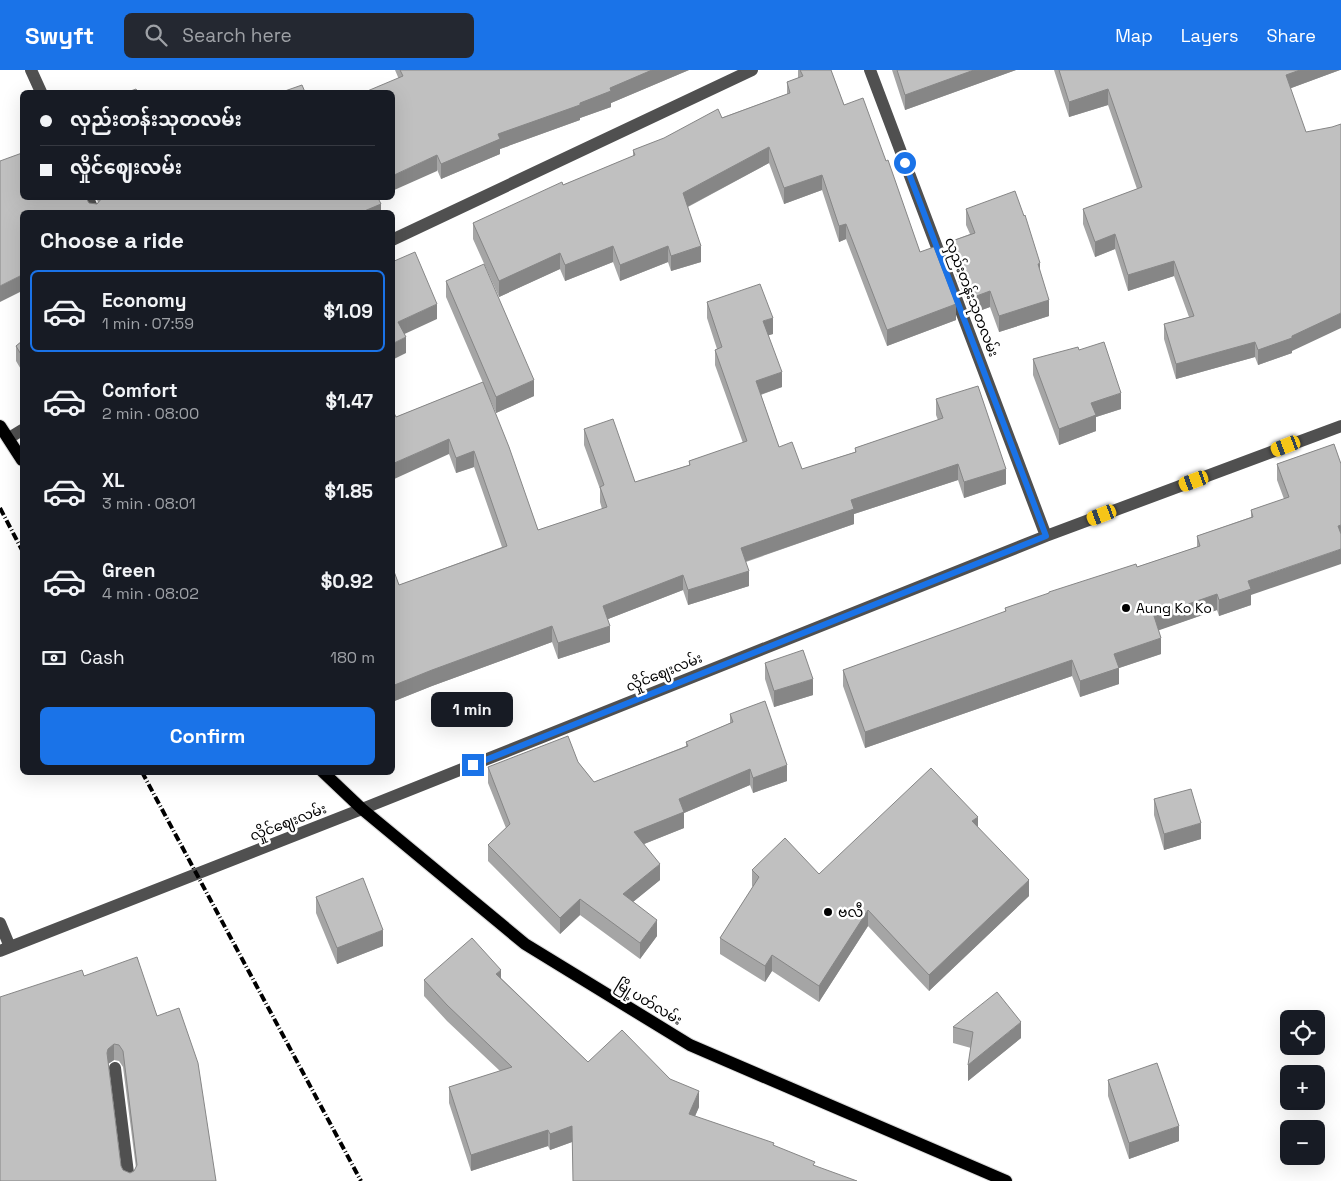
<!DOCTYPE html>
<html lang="en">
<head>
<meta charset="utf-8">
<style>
	body { margin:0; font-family:"Space Grotesk","Noto Sans Myanmar",sans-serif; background:#242831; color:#f1f3f6; height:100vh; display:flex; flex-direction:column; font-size:19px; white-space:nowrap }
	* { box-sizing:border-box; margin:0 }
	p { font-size:16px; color:#9ea1a6 }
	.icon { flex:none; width:28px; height:28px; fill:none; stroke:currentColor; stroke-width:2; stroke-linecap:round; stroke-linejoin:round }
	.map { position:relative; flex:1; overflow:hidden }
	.sheet { position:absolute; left:20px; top:140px; width:375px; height:565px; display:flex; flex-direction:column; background:#171b24; border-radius:8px; box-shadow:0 5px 20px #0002 }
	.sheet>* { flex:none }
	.hud { position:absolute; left:20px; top:20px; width:375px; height:110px; border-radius:8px; box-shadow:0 5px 20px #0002; display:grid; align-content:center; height:110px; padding:0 20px; background:#171b24 }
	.fabs { position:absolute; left:1280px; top:940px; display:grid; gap:10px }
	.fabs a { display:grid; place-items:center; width:45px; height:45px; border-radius:8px; background:#171b24; box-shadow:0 5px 20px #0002; font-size:25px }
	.end { position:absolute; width:22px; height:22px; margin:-11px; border:6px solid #1a73e8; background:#fff; box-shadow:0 0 0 2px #fff }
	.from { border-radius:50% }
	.bubble { position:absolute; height:35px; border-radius:8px; background:#171b24; box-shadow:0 5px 20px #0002; font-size:16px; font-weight:600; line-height:35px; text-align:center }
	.car { position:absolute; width:15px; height:30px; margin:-15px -8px; border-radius:6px; box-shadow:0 0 4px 1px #0007; background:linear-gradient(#f5c518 24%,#345 0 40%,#f5c518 0 76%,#345 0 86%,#f5c518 0) }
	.hud b { display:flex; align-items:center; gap:18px; height:48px; font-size:19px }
	.hud b+b { border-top:1px solid #363941 }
	.hud i { width:12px; height:12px; background:#f1f3f6 }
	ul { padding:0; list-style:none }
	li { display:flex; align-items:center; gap:15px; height:82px; margin:0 10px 8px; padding:0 10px; border:2px solid transparent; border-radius:8px }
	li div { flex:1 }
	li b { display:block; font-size:19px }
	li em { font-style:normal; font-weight:600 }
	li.active { border-color:#1a73e8 }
	li>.icon { width:45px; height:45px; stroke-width:1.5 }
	h2 { padding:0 20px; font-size:22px; line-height:60px }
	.pay { display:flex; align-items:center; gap:12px; height:55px; padding:0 20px; font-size:19px }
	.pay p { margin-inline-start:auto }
	.action { display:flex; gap:10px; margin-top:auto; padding:10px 20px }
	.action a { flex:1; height:58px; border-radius:8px; background:#1a73e8; color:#fff; font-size:20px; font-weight:600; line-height:58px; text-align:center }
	header { display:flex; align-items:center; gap:30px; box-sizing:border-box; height:70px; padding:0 25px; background:#1a73e8; color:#fff }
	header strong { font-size:24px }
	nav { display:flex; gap:28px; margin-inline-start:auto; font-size:18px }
	.search { width:350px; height:45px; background:#242831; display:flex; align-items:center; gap:12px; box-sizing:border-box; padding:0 18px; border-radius:8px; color:#9ea1a6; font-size:19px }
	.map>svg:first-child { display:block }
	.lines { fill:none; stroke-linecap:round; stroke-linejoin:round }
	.major-casing { stroke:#dbdbdb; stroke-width:14 }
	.minor { stroke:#505050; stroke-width:12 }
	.major { stroke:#000; stroke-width:12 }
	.rail { stroke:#000; stroke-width:4; stroke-dasharray:8 2.5 1 2.5; stroke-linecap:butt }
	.wall { fill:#a5a5a5; fill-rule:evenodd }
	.shaded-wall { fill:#868686 }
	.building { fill:#c0c0c0; stroke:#868686; fill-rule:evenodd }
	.route { stroke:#1a73e8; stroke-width:6 }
	.poi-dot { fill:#000; stroke:#fff; stroke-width:2 }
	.labels { text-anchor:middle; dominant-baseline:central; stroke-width:5; stroke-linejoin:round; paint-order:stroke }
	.street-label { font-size:14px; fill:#000; stroke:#fff }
	.poi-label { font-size:14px; fill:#000; stroke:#fff; text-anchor:start }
</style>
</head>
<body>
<header>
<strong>Swyft</strong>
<div class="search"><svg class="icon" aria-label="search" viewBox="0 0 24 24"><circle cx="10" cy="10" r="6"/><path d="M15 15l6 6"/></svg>Search here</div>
<nav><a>Map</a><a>Layers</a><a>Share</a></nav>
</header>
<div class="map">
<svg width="1341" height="1111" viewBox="0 0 1341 1111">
	<rect width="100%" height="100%" fill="#fff"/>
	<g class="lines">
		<defs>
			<path id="major" d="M 0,356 L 22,390
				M 323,702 L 362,739 L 525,874 L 690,975 L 1006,1111"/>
		</defs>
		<use href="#major" class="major-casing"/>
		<path class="minor" d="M 31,0 L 41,22
			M 870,0 L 1046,466
			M 88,128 L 94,142
			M 392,170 L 752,0
			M 9,368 L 22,360
			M 0,853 L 10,877
			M 0,881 L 362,739 L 1046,466 L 1341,356
			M 115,998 L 129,1111"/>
		<use href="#major" class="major"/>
		<path class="rail" d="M 0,438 L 22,480
			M 142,702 L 361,1111"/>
	</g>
	<path class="wall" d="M 395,0 L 689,0 L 611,33 L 611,37 L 580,48 L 580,50 L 500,79 L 500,84 L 441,109 Z
		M 798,0 L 831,0 L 844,35 L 886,91 L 920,182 L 956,250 L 887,276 L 846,169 L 839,172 L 822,120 L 784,134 L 769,93 L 688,137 L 701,192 L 671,201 L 668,192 L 620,211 L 613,192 L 565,211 L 560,199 L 499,227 L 473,169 L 473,153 L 563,115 L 633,86 L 633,80 L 787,24 L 787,12 L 798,8 Z
		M 892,0 L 1016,0 L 905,40 Z
		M 1054,0 L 1340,0 L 1291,18 L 1292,283 L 1258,295 L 1255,287 L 1176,309 L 1164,269 L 1164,254 L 1189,247 L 1174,206 L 1128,221 L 1115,179 L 1095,187 L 1083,154 L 1083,139 L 1137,119 L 1108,35 L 1069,47 Z
		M 0,91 L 89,133 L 97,134 L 98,132 L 96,128 L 186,128 L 187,129 L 379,128 L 378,128 L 381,142 L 22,142 L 22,222 Z
		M 966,139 L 1040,202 L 1049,246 L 999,262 L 990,237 L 971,244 L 949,187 L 949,172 L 970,164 L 966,155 Z
		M 446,211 L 534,326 L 496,343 L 446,227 Z
		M 707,232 L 773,264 L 768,265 L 782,317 L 761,325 L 779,377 L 802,399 L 855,382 L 855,378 L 938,350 L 936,345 L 936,329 L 1006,414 L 964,428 L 958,410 L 854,444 L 854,454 L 746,492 L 749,516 L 688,535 L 683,520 L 608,549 L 610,572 L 558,589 L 552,572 L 432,616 L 392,632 L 392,496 L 399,515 L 502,477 L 474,397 L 456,403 L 449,384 L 396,347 L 483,312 L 538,460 L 602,439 L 600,432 L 600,419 L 584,375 L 584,359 L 635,412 L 689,395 L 689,391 L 743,373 L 715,295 L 715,280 L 717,279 L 707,248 Z
		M 22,271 L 22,301 L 16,291 L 16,276 Z
		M 1079,280 L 1121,339 L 1096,347 L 1096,361 L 1059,375 L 1033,305 L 1033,289 Z
		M 1334,374 L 1251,525 L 1251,535 L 1219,546 L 1217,540 L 1158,560 L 1161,584 L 1119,598 L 1119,614 L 1080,627 L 1072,606 L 865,678 L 843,616 L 843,600 L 1005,542 L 1005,538 L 1137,497 L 1197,477 L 1197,466 L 1251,447 L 1251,440 L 1284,429 L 1277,410 L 1277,394 Z
		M 765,593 L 813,625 L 774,637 L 765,609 Z
		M 730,644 L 787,711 L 753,723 L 750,715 L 684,743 L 684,758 L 644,774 L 660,810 L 633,832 L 657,866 L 640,889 L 580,845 L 560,864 L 488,791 L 488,775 L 506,758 L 488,713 L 488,697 L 578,692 L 594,712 L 686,676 L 686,672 L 730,653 Z
		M 1154,729 L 1201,769 L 1164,780 L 1154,745 Z
		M 978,757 L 1029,826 L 929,921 L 868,856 L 819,932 L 772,901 L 765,912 L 720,884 L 720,868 L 753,817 L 752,816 L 752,800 L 819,804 Z
		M 316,827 L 383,876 L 337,894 L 316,843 Z
		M 84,906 L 157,946 L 216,1111 L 0,1111 ZM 114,990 L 119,991 L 123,997 L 136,1098 L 134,1101 L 130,1103 L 123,1100 L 121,1096 L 108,994 Z
		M 501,908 L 588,992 L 670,1009 L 699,1037 L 695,1046 L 572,1072 L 550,1080 L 548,1076 L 471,1101 L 449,1033 L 449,1017 L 500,1001 L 447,951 L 424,926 L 424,910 Z
		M 953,957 L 1021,968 L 968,1011 L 971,978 L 953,973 Z
		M 1108,1010 L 1179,1071 L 1129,1089 L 1108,1026 Z"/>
	<path class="shaded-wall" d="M 652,0 L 689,0 L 611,33 L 611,37 L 580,48 L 580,50 L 500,79 L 500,84 L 441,109 L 441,94 L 498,64 Z
		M 974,0 L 1016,0 L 905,40 L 905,25 Z
		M 1300,0 L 1340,0 L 1286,20 L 1286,5 Z
		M 1108,19 L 1108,35 L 1069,47 L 1069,32 Z
		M 769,77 L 769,93 L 683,139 L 683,123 Z
		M 437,85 L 437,101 L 392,121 L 392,106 Z
		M 822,105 L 822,120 L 784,134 L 784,118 Z
		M 381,134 L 381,142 L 362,142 Z
		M 846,154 L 846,169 L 839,172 L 839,156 Z
		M 1115,164 L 1115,179 L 1095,187 L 1095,172 Z
		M 613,176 L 613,192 L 565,211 L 565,195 Z
		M 668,176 L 668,192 L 620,211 L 620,195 Z
		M 701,176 L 701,192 L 671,201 L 671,186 Z
		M 560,183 L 560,199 L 499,227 L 499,211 Z
		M 1174,191 L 1174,206 L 1128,221 L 1128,205 Z
		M 1040,193 L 1040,209 L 1038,194 Z
		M 22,205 L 22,221 L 0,232 L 0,216 Z
		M 990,221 L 990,237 L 971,244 L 971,228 Z
		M 1049,230 L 1049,246 L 999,262 L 999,246 Z
		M 437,234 L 437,249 L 398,267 L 398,252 Z
		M 956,234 L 956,250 L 887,276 L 887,260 Z
		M 1341,243 L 1341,258 L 1292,281 L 1292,283 L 1258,295 L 1258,280 Z
		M 773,248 L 773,264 L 763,267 L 763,251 Z
		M 406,267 L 406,283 L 392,290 L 392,274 Z
		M 1255,272 L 1255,287 L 1176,309 L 1176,294 Z
		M 782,302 L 782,317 L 756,326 L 756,311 Z
		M 534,310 L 534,326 L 496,343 L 496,327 Z
		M 1121,323 L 1121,339 L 1096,347 L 1096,361 L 1059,375 L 1059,359 L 1091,333 Z
		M 449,369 L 449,384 L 392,410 L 392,394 Z
		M 474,381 L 474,397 L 456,403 L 456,388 Z
		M 958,394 L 958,410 L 854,444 L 854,454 L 741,493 L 741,478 L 851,430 Z
		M 1006,399 L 1006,414 L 964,428 L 964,412 Z
		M 1341,455 L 1341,471 L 1338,456 Z
		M 1341,479 L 1341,494 L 1251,525 L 1251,535 L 1219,546 L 1219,530 L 1248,511 Z
		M 749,501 L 749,516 L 688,535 L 688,520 Z
		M 683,505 L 683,520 L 603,551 L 603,536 Z
		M 1217,524 L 1217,540 L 1154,562 L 1154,546 Z
		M 552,556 L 552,572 L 432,616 L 392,632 L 392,616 L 432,600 Z
		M 610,556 L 610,572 L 558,589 L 558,573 Z
		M 1161,568 L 1161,584 L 1119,598 L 1119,614 L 1080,627 L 1080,611 L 1114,584 Z
		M 1072,590 L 1072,606 L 865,678 L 865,662 Z
		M 813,609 L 813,625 L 774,637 L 774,621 Z
		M 787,695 L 787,711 L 753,723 L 753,708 Z
		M 750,699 L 750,715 L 684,743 L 684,758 L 634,778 L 634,762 L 679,729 Z
		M 978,747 L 978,762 L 972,751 Z
		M 1201,753 L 1201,769 L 1164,780 L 1164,764 Z
		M 660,794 L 660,810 L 623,840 L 623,824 Z
		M 1029,810 L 1029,826 L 929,921 L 929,905 Z
		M 580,829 L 580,845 L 560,864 L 560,848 Z
		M 868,840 L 868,856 L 819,932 L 819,916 Z
		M 657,850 L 657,866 L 640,889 L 640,873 Z
		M 383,860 L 383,876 L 337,894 L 337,878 Z
		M 772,885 L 772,901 L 765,912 L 765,896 Z
		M 501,900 L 501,915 L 496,904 Z
		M 1021,952 L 1021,968 L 968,1011 L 968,995 Z
		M 114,974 L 114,990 L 108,994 L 107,983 L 108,979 Z
		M 699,1021 L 699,1037 L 689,1060 L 689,1044 Z
		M 572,1056 L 572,1072 L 550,1080 L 550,1064 Z
		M 1179,1056 L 1179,1071 L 1129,1089 L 1129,1073 Z
		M 548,1060 L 548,1076 L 471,1101 L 471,1085 Z"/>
	<path class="building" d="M 400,0 L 652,0 L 610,18 L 611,21 L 580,33 L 580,35 L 498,64 L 500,69 L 441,94 L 437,85 L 392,106 L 392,22 L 365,22 L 403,6 Z
		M 800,0 L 831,0 L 844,35 L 863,28 L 886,91 L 888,90 L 920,182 L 934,177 L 956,234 L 887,260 L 846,154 L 839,156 L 822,105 L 784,118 L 769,77 L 683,123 L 701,176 L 671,186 L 668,176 L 620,195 L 613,176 L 565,195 L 560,183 L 499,211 L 473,153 L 562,112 L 563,115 L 635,85 L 633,80 L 664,68 L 718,39 L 722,48 L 790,23 L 787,12 L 803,6 Z
		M 897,0 L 974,0 L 905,25 Z
		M 1059,0 L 1300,0 L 1286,5 L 1306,62 L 1332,57 L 1341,54 L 1341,243 L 1292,266 L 1292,268 L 1258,280 L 1255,272 L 1176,294 L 1164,254 L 1194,246 L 1174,191 L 1128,205 L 1115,164 L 1095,172 L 1083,139 L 1142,117 L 1108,19 L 1069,32 Z
		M 302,15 L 305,22 L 282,22 Z
		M 136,19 L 138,22 L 128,22 Z
		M 22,83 L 22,128 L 86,128 L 89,133 L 97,134 L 102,128 L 186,128 L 187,129 L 191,128 L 378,128 L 381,134 L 362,142 L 22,142 L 22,207 L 22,205 L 0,216 L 0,91 Z
		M 1015,121 L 1024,146 L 1025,145 L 1040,193 L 1038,194 L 1049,230 L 999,246 L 990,221 L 971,228 L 949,172 L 975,163 L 966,139 Z
		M 415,182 L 437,234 L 398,252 L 406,267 L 392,274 L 392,192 Z
		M 484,194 L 534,310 L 496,327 L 446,211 Z
		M 760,214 L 773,248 L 763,251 L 782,302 L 756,311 L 779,377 L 792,372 L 802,399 L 856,382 L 855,378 L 943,348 L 936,329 L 978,316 L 1006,399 L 964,412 L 958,394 L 851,430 L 854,439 L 741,478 L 749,501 L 688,520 L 683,505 L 603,536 L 610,556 L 558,573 L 552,556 L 432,600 L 392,616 L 392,496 L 399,515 L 507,476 L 474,381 L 456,388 L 449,369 L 392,394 L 392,339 L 396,347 L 483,312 L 509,377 L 538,460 L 607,437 L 600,417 L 604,415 L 584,359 L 613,349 L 635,412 L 690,395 L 689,391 L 747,371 L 715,280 L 722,277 L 707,232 Z
		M 22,271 L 22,286 L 16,276 Z
		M 1104,272 L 1121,323 L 1091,333 L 1096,345 L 1059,359 L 1033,289 L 1078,277 L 1079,280 Z
		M 1334,374 L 1341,394 L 1341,455 L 1338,456 L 1341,464 L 1341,479 L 1248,511 L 1251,519 L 1219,530 L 1217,524 L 1154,546 L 1161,568 L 1114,584 L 1119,598 L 1080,611 L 1072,590 L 865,662 L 843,600 L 1006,541 L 1005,538 L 1049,523 L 1049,522 L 1136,494 L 1137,497 L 1200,476 L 1197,466 L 1253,447 L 1251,440 L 1289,427 L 1277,394 Z
		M 803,580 L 813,609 L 774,621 L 765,593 Z
		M 765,631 L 787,695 L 753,708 L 750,699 L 679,729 L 684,742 L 634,762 L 660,794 L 623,824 L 657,850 L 640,873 L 580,829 L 560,848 L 488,775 L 510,754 L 488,697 L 568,666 L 578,692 L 594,712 L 688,676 L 686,672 L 733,652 L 730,644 Z
		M 931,698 L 978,747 L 972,751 L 1029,810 L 929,905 L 868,840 L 819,916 L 772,885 L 765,896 L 720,868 L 759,807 L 752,800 L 785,768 L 819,804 Z
		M 1191,719 L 1201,753 L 1164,764 L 1154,729 Z
		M 363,808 L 383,860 L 337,878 L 316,827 Z
		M 472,868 L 501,900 L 496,904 L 588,992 L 622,960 L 670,1009 L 699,1021 L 689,1044 L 774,1073 L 773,1075 L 815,1092 L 813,1095 L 857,1111 L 573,1111 L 572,1056 L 550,1064 L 548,1060 L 471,1085 L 449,1017 L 512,997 L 447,935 L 424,910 Z
		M 137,887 L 157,946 L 179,938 L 198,993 L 216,1111 L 0,1111 L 0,927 L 82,900 L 84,906 ZM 114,974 L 119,975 L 123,981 L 137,1095 L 134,1101 L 130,1103 L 123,1100 L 121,1096 L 107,983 L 108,979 Z
		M 997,922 L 1021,952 L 968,995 L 973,962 L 953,957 Z
		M 1157,993 L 1179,1056 L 1129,1073 L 1108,1010 Z"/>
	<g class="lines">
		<path class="route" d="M 473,695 L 1046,466 L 905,93"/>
	</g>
	<g class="poi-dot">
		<circle cx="1126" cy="538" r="5"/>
		<circle cx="828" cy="842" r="5"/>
	</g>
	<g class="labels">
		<g class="street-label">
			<text transform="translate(972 227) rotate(69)">လှည်းတန်းသုတလမ်း</text>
			<text transform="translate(664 602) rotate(-22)">လှိုင်ဈေးလမ်း</text>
			<text transform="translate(288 752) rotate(-21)">လှိုင်ဈေးလမ်း</text>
			<text transform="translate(649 932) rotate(31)">မြို့ပတ်လမ်း</text>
		</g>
		<g class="poi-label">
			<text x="1136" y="538">Aung Ko Ko</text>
			<text x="838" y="842">ဗလီ</text>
		</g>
	</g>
</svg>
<div class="fabs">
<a><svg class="icon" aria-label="locate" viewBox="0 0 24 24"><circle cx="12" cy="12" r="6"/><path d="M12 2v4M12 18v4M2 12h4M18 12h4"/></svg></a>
<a>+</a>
<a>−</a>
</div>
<i class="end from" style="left:905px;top:93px"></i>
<i class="end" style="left:473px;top:695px"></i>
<div class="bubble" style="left:431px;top:622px;width:82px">1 min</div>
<i class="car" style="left:1286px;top:376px;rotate:249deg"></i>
<i class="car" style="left:1194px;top:411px;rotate:250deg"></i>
<i class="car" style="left:1102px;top:445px;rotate:249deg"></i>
<div class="hud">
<b><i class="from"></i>လှည်းတန်းသုတလမ်း</b>
<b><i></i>လှိုင်ဈေးလမ်း</b>
</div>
<section class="sheet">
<h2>Choose a ride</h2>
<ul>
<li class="active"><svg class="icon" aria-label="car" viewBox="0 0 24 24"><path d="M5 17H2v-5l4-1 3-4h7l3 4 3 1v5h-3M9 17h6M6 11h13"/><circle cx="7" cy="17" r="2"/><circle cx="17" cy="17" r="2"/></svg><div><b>Economy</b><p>1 min · 07:59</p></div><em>$1.09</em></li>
<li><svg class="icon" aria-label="car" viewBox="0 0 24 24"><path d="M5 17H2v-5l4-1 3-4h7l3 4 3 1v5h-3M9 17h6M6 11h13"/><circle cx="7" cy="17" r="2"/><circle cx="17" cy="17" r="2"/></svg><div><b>Comfort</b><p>2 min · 08:00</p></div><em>$1.47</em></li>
<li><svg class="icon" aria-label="car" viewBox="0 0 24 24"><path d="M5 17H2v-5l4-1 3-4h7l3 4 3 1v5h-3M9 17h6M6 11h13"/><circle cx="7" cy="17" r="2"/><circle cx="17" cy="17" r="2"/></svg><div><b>XL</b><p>3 min · 08:01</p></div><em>$1.85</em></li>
<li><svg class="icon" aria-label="car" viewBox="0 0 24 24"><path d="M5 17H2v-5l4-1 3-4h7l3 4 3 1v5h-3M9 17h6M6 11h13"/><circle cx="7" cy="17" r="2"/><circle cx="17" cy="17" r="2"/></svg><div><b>Green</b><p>4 min · 08:02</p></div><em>$0.92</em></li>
</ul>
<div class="pay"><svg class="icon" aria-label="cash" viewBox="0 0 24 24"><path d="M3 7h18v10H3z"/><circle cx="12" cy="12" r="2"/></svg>Cash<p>180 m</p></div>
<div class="action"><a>Confirm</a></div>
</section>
</div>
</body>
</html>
